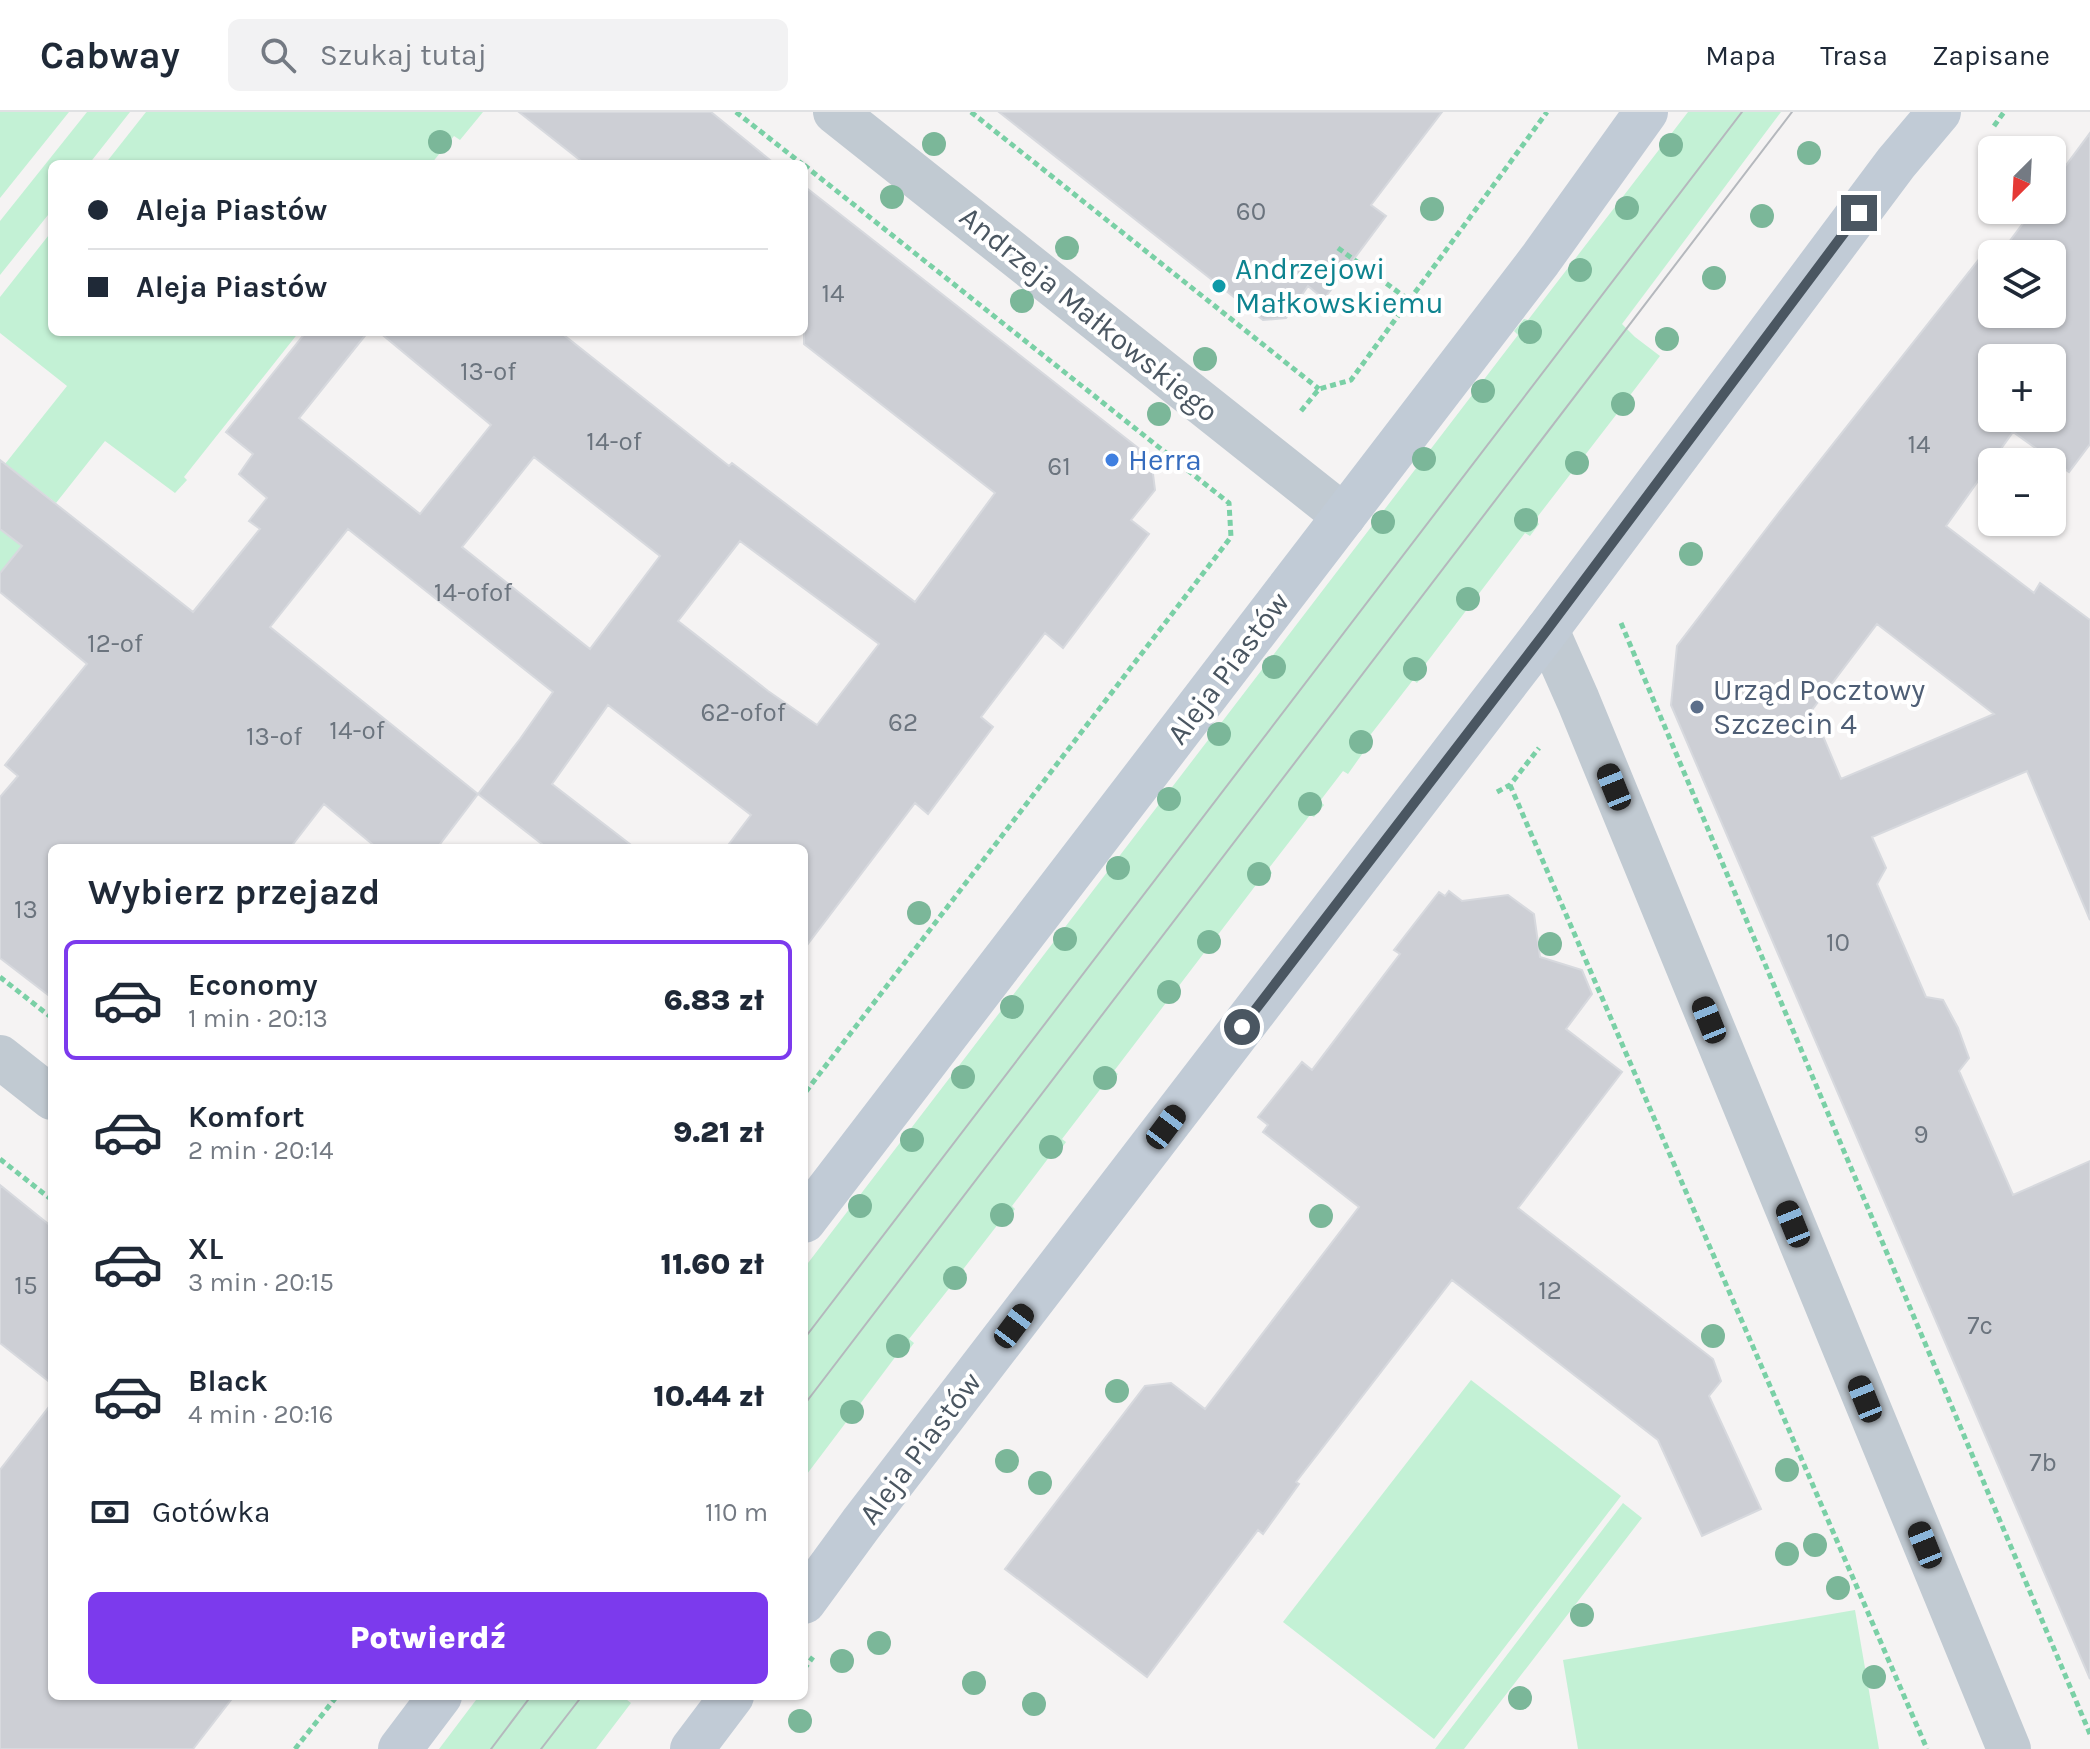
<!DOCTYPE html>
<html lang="pl">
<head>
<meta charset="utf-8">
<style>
	body { margin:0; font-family:Karla,sans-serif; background:#f2f2f3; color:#1f2937; height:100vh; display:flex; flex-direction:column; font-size:30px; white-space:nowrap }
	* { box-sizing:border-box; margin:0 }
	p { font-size:26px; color:#747a83 }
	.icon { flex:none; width:44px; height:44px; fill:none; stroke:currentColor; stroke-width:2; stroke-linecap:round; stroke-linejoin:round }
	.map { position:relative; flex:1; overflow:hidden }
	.side { position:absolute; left:48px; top:732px; width:760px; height:856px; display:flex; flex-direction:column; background:#fff; border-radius:12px; box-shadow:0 2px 6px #0004 }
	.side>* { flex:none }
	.top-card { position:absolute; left:48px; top:48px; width:760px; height:176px; border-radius:12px; box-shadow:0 2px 6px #0004; display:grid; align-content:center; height:176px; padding:0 40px; background:#fff }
	.needle { width:52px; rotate:204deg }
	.controls { position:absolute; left:1978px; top:24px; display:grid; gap:16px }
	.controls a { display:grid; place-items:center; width:88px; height:88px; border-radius:12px; background:#fff; box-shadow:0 2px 6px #0004; font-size:40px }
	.end { position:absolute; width:36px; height:36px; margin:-18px; border:10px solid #4a5661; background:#fff; box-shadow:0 0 0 4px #fff }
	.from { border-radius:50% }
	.car { position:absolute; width:24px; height:48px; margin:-24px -12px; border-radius:10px; box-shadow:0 0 6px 2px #0007; background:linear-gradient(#222 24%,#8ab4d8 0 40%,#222 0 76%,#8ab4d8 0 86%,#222 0) }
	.top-card b { display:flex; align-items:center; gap:28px; height:76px; font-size:30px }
	.top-card b+b { border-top:2px solid #e0e1e3 }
	.top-card i { width:20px; height:20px; background:#1f2937 }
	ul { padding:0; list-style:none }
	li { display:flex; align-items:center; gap:24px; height:120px; margin:0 16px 12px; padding:0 24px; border:4px solid transparent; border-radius:12px }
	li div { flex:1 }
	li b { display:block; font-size:30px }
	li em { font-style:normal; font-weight:800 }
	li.current { border-color:#7c3aed }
	li>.icon { width:72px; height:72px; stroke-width:1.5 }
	h2 { padding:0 40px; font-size:36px; line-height:96px }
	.pay { display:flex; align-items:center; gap:20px; height:88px; padding:0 40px; font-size:30px }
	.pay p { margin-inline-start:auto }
	.cta { display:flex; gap:16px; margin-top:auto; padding:16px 40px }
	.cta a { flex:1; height:92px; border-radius:12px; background:#7c3aed; color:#fff; font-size:32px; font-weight:800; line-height:92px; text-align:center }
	header { display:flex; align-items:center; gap:48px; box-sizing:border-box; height:112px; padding:0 40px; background:#fff; border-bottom:2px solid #e0e1e3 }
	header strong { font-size:38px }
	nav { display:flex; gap:44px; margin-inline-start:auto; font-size:28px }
	.search { width:560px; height:72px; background:#f2f2f3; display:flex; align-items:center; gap:20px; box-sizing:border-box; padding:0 28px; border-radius:12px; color:#747a83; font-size:30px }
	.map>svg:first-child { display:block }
	.green { fill:#c3f1d5 }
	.building { fill:#cdcfd5; stroke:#d7d9de; stroke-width:2; fill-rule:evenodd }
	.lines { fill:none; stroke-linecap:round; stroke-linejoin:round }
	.path { stroke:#7ad0a6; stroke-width:5; stroke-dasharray:6 4; stroke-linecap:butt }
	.street { stroke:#c1cad2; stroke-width:44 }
	.secondary { stroke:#c1cbd6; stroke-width:44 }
	.tram { stroke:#b5b8bd; stroke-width:2 }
	.tree { fill:#7bb799 }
	.route { stroke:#4a5661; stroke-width:10 }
	.culture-dot { fill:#0f9aa8; stroke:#fff; stroke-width:3 }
	.shop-dot { fill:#3f7fe0; stroke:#fff; stroke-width:3 }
	.service-dot { fill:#5c6f8a; stroke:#fff; stroke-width:3 }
	.labels { text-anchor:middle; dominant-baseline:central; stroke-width:8; stroke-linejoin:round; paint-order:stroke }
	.number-label { font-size:26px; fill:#6b747e }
	.culture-label { font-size:30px; fill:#0d838f; stroke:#fff; text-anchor:start }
	.street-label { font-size:30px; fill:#4a5661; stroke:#fff }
	.shop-label { font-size:30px; fill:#366cbe; stroke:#fff; text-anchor:start }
	.service-label { font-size:30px; fill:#4e5e75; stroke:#fff; text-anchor:start }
</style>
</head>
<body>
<header>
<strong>Cabway</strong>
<div class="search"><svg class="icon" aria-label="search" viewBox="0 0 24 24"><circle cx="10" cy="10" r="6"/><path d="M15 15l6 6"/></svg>Szukaj tutaj</div>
<nav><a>Mapa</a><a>Trasa</a><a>Zapisane</a></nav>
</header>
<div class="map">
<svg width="2090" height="1637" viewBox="0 0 2090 1637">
	<rect width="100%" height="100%" fill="#f5f3f3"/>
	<path class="green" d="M 0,0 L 69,0 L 0,86 Z
		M 87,0 L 130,0 L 89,52 L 52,52 L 52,98 L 0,163 L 0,109 Z
		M 146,0 L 483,0 L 460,28 L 454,24 L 431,52 L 105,52 Z
		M 1688,0 L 1781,0 L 1622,212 L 1635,225 L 1660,244 L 1628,286 L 1632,290 L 1623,302 L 1619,299 L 1535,408 L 1539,412 L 1530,424 L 1525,421 L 1424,554 L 1427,558 L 1417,571 L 1413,568 L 1361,635 L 1365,638 L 1348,662 L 1343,659 L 1320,689 L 1324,693 L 1314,705 L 1310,703 L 1269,756 L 1272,761 L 1263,772 L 1259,769 L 1217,824 L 1221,828 L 1212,840 L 1207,837 L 1114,959 L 1118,962 L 1109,973 L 1105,971 L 1062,1027 L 1066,1030 L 1057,1043 L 1053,1040 L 1012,1094 L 1015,1097 L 1006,1109 L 1002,1107 L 961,1160 L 964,1164 L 955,1177 L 951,1174 L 909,1227 L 914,1231 L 904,1244 L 899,1240 L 857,1296 L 861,1299 L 852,1311 L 847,1309 L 804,1366 L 804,1149 L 808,1151 L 1518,223 L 1514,219 L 1524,207 L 1528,208 Z
		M 52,119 L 52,220 L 299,220 L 184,365 L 187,368 L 175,381 L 105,329 L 56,391 L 5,352 L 67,274 L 0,221 L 0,185 Z
		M 0,417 L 22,434 L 0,461 Z
		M 1471,1268 L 1621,1384 L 1434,1627 L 1283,1510 Z
		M 1623,1391 L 1642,1406 L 1464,1637 L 1435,1637 Z
		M 1855,1498 L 1879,1637 L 1578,1637 L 1563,1548 Z
		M 479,1584 L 622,1584 L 631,1591 L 596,1637 L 439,1637 Z"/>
	<path class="building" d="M 519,0 L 711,0 L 775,52 L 585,52 Z
		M 999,0 L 1442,0 L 1371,93 L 1386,104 L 1324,187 L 1308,174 L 1286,206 L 1263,208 Z
		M 2090,21 L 2090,332 L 2069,360 L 2013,320 L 1946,414 L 2034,481 L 2040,471 L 2090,508 L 2090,808 L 2027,659 L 1872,725 L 1886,756 L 1877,772 L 1926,885 L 1943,888 L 1958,916 L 1969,946 L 1959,959 L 2013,1083 L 2090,1049 L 2090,1567 L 1671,593 L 1677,534 L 1777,403 L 1980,146 L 1992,151 L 1992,202 L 2052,202 L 2052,142 L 2000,142 L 2033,98 L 2052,98 L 2052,72 ZM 1992,246 L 2052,246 L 2052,306 L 1992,306 ZM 1877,512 L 1994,602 L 1841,667 L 1812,598 Z
		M 804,74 L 1151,346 L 1155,378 L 1131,408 L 1149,422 L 1063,536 L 1045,521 L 981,605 L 993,615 L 928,702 L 915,691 L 804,837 L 804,736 L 726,736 L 751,703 L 608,593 L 552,672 L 635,736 L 547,736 L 478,682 L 437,736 L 377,736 L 324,692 L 290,736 L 52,736 L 52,886 L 0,846 L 0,685 L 18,664 L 5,653 L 87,552 L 0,480 L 0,461 L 22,434 L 0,417 L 0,348 L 193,500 L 260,417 L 249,409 L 267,386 L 239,362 L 253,342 L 226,320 L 306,220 L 368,220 L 299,306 L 420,402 L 491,313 L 379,220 L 560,220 L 729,354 L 732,351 L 915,490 L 995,381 L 804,232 ZM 534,345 L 660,444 L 590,537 L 462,435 ZM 348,417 L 553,580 L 520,627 L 478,682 L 270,515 ZM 740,429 L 879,532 L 817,613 L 768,579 L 678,509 Z
		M 1449,779 L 1462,789 L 1508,783 L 1534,802 L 1540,845 L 1582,858 L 1592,882 L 1566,917 L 1622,960 L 1518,1096 L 1713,1247 L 1721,1269 L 1709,1284 L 1761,1397 L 1702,1424 L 1658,1328 L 1452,1168 L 1296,1370 L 1299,1372 L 1263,1422 L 1258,1418 L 1147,1565 L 1005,1457 L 1145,1274 L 1171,1271 L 1205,1297 L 1359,1095 L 1263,1020 L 1268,1013 L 1258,1005 L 1302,950 L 1312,958 L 1400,842 L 1394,838 L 1439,780 L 1445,784 Z
		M 0,1073 L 52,1115 L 52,1272 L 0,1231 Z
		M 52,1291 L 52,1584 L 234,1584 L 193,1637 L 0,1637 L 0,1358 Z"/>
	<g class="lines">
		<path class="path" d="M 736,0 L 802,52
			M 971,0 L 1319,277
			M 1994,14 L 2004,0
			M 804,53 L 1229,391 L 1231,425 L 804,982
			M 1338,136 L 1409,188
			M 1301,299 L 1319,277 L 1351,268 L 1547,0
			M 1621,511 L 2090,1622
			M 1510,673 L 1927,1637
			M 1497,680 L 1510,673 L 1539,636
			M 0,865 L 52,906
			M 0,1047 L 52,1088
			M 804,1557 L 813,1545
			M 295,1637 L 337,1584"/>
		<path class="street" d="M 835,0 L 1344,404
			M 1547,518 L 1578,588 L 2009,1637
			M 0,945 L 52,986"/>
		<path class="secondary" d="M 804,1109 L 1540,148 L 1646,0
			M 804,1490 L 861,1412 L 1547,518 L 1896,51 L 1939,0
			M 400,1637 L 440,1584
			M 692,1637 L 732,1584"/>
		<path class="tram" d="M 804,1227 L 1742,0
			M 804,1293 L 1792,0
			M 491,1637 L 531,1584
			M 541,1637 L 582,1584"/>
	</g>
	<g class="tree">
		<circle cx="440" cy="30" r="12"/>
		<circle cx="934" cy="32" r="12"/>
		<circle cx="1671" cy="33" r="12"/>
		<circle cx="1809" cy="41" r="12"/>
		<circle cx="892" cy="85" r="12"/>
		<circle cx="1627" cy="96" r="12"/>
		<circle cx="1432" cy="97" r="12"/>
		<circle cx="1762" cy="104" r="12"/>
		<circle cx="1067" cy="136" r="12"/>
		<circle cx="1580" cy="158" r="12"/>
		<circle cx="1714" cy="166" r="12"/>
		<circle cx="1022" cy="189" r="12"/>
		<circle cx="1530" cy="220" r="12"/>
		<circle cx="1667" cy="227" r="12"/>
		<circle cx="1205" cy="247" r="12"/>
		<circle cx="1483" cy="279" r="12"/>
		<circle cx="1623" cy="292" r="12"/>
		<circle cx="1159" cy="302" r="12"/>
		<circle cx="1424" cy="347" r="12"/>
		<circle cx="1577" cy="351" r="12"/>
		<circle cx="1526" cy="408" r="12"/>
		<circle cx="1383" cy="410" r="12"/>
		<circle cx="1691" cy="442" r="12"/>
		<circle cx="1468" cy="487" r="12"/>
		<circle cx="1274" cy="555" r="12"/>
		<circle cx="1415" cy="557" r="12"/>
		<circle cx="1219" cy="622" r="12"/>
		<circle cx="1361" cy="630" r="12"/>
		<circle cx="1169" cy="687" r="12"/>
		<circle cx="1310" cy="692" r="12"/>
		<circle cx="1118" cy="756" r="12"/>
		<circle cx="1259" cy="762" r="12"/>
		<circle cx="919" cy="801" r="12"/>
		<circle cx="1065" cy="827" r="12"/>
		<circle cx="1209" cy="830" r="12"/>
		<circle cx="1550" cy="832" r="12"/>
		<circle cx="1169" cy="880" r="12"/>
		<circle cx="1012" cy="895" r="12"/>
		<circle cx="963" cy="965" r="12"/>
		<circle cx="1105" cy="966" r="12"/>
		<circle cx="912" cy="1028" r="12"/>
		<circle cx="1051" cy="1035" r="12"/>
		<circle cx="860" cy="1094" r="12"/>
		<circle cx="1002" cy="1103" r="12"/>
		<circle cx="1321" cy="1104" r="12"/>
		<circle cx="955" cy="1166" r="12"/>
		<circle cx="1713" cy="1224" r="12"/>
		<circle cx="898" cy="1234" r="12"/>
		<circle cx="1117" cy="1279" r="12"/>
		<circle cx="852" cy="1300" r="12"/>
		<circle cx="1007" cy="1349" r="12"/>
		<circle cx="1787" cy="1358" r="12"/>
		<circle cx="1040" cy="1371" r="12"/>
		<circle cx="1815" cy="1433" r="12"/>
		<circle cx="1787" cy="1442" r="12"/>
		<circle cx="1838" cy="1476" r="12"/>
		<circle cx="1582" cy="1503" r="12"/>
		<circle cx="879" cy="1531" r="12"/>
		<circle cx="842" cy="1549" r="12"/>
		<circle cx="1874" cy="1565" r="12"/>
		<circle cx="974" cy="1571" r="12"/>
		<circle cx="1520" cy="1586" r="12"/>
		<circle cx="1034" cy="1592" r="12"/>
		<circle cx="800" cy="1609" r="12"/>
	</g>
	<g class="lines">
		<path class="route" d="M 1242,915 L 1547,518 L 1859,101"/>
	</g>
	<circle class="culture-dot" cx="1219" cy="174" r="8"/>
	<circle class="shop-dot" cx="1112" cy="348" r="8"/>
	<circle class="service-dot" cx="1697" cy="595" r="8"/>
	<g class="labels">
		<g class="number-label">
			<text x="1251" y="99">60</text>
			<text x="833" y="181">14</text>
			<text x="488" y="259">13-of</text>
			<text x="614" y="329">14-of</text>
			<text x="1919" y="332">14</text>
			<text x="1059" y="354">61</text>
			<text x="473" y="480">14-ofof</text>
			<text x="115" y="531">12-of</text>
			<text x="743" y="600">62-ofof</text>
			<text x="903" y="610">62</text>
			<text x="357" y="618">14-of</text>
			<text x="274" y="624">13-of</text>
			<text x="26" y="797">13</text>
			<text x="1838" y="830">10</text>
			<text x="1921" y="1022">9</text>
			<text x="26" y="1173">15</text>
			<text x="1550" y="1178">12</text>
			<text x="1980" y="1213">7c</text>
			<text x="2043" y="1350">7b</text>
		</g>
		<g class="culture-label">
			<text x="1235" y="157">Andrzejowi<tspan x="1235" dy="34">Małkowskiemu</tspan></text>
		</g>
		<g class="street-label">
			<text transform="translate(1089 202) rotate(39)">Andrzeja Małkowskiego</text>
			<text transform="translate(1228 556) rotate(-53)">Aleja Piastów</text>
			<text transform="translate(920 1336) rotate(-53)">Aleja Piastów</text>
		</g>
		<g class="shop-label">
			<text x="1128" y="348">Herra</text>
		</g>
		<g class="service-label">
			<text x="1713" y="578">Urząd Pocztowy<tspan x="1713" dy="34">Szczecin 4</tspan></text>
		</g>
	</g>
</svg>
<div class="controls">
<a><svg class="needle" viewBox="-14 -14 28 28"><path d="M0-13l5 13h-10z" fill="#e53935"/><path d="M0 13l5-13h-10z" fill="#747a83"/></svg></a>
<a><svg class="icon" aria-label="layers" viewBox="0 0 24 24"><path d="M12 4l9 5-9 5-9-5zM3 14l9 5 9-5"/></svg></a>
<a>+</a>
<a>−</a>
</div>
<i class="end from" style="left:1242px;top:915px"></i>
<i class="end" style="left:1859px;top:101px"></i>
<i class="car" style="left:1614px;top:675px;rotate:338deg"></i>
<i class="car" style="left:1709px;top:908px;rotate:338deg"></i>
<i class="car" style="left:1166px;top:1015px;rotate:37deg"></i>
<i class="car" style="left:1793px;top:1112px;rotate:338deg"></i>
<i class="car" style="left:1014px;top:1214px;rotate:37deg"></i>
<i class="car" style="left:1865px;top:1287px;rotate:338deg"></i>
<i class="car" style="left:1925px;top:1433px;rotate:338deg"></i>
<div class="top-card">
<b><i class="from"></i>Aleja Piastów</b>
<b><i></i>Aleja Piastów</b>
</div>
<section class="side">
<h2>Wybierz przejazd</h2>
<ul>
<li class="current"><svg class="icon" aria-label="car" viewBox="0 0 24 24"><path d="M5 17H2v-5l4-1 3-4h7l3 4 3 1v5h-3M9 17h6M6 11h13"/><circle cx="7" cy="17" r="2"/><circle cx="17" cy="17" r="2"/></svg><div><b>Economy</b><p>1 min · 20:13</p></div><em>6.83 zł</em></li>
<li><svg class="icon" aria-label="car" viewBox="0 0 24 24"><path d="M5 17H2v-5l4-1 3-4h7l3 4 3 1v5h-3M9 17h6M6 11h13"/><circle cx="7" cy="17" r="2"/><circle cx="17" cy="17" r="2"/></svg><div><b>Komfort</b><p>2 min · 20:14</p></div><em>9.21 zł</em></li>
<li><svg class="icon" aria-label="car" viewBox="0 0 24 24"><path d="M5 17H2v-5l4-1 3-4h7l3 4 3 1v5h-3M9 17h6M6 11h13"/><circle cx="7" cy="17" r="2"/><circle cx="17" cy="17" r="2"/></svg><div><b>XL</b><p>3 min · 20:15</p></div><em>11.60 zł</em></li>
<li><svg class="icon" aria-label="car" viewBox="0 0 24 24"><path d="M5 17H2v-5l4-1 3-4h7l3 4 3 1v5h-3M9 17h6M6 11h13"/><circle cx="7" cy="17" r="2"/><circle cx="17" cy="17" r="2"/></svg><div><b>Black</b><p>4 min · 20:16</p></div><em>10.44 zł</em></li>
</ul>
<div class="pay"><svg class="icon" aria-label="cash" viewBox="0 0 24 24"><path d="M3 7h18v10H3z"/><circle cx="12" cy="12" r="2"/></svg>Gotówka<p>110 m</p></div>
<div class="cta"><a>Potwierdź</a></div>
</section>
</div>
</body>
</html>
